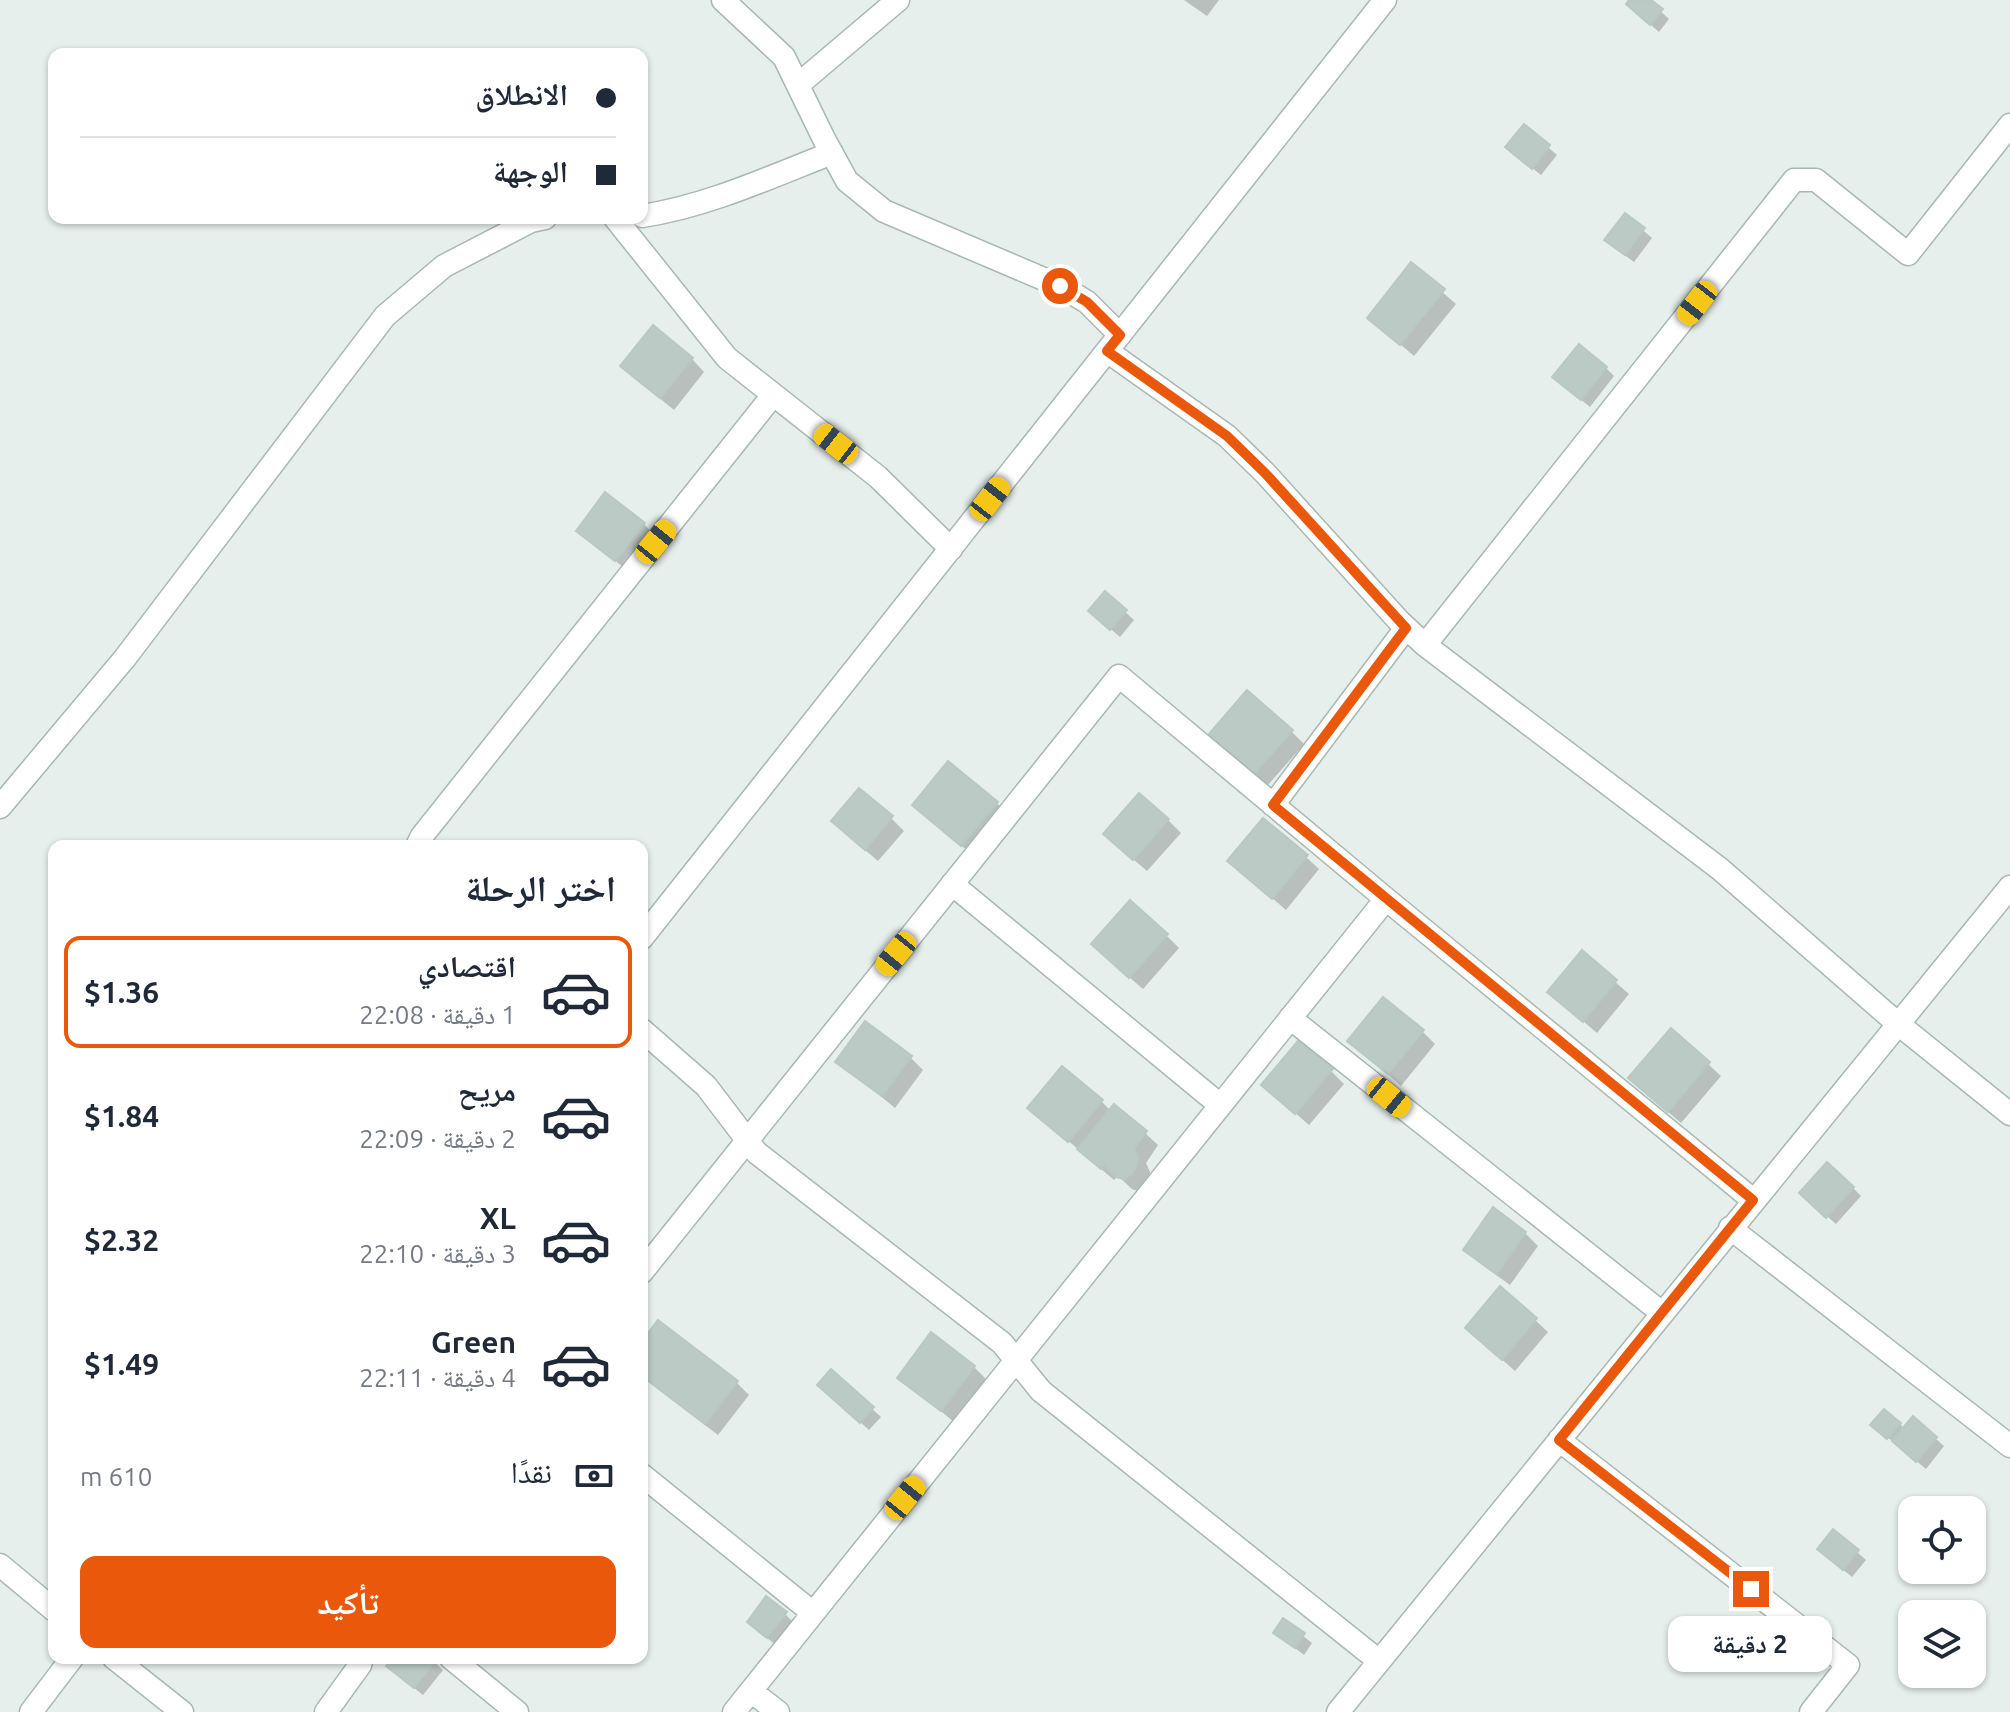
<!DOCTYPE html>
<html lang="ar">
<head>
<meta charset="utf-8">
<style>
	body { margin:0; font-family:Ubuntu,"Noto Naskh Arabic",sans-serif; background:#f6f6f7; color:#1f2937; direction:rtl; height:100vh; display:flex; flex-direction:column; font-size:30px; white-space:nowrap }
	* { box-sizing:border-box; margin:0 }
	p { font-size:26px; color:#747a83 }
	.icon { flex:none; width:44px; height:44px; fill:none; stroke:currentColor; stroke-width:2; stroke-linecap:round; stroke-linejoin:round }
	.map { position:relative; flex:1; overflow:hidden; direction:ltr }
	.details { position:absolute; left:48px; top:840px; width:600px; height:824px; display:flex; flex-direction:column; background:#fff; border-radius:16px; box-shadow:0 2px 6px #0004; direction:rtl }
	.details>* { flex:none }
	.hud { position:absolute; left:48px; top:48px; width:600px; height:176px; border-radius:16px; box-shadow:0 2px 6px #0004; direction:rtl; display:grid; align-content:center; height:176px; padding:0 32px; background:#fff }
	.buttons { position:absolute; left:1898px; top:1496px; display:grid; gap:16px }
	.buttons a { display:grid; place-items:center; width:88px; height:88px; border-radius:16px; background:#fff; box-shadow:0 2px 6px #0004; font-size:40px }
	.end { position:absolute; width:36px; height:36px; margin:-18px; border:10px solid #ea580c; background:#fff; box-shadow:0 0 0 4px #fff }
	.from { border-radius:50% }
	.bubble { position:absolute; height:56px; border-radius:16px; background:#fff; box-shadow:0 2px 6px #0004; font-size:26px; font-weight:700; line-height:56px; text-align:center; direction:rtl }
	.car { position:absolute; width:24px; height:48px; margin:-24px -12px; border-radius:10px; box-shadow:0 0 6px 2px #0007; background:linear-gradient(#f5c518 24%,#345 0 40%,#f5c518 0 76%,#345 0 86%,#f5c518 0) }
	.hud b { display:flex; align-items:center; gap:28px; height:76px; font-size:30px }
	.hud b+b { border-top:2px solid #e0e1e3 }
	.hud i { width:20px; height:20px; background:#1f2937 }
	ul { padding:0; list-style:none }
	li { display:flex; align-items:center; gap:24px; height:112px; margin:0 16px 12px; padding:0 16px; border:4px solid transparent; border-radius:16px }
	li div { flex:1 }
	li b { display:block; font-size:30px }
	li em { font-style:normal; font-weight:700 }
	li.on { border-color:#ea580c }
	li>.icon { width:72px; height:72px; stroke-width:1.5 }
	h2 { padding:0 32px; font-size:36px; line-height:96px }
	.pay { display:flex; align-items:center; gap:20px; height:88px; padding:0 32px; font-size:30px }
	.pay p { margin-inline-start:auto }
	.cta { display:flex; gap:16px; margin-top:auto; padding:16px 32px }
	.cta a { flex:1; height:92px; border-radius:16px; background:#ea580c; color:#fff; font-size:32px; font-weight:700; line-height:92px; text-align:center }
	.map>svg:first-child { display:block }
	.shadow { fill:#0003 }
	.building { fill:#bbcac4; stroke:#b8c9c2; stroke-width:2 }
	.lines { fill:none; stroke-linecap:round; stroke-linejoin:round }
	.minor-casing { stroke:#a8b8b2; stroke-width:25 }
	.minor { stroke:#fff; stroke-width:22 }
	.route { stroke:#ea580c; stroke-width:10 }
</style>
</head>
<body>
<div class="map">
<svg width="2010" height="1712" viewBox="0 0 2010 1712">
	<rect width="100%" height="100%" fill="#e6efeb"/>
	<path class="shadow" d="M 1184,0 L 1219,0 L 1207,16 Z
		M 1632,0 L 1648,0 L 1669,19 L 1659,32 L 1636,12 Z
		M 1524,127 L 1557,155 L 1541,175 L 1516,155 Z
		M 1625,215 L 1652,238 L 1634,262 L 1615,248 Z
		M 1411,265 L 1456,304 L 1414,356 L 1369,318 Z
		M 692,359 L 704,372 L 674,410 L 636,379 Z
		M 1606,368 L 1614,376 L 1590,407 L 1563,385 Z
		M 644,524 L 656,537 L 629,572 L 578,530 Z
		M 1105,594 L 1134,620 L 1120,637 L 1099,619 Z
		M 1291,731 L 1304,744 L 1268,785 L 1224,746 Z
		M 997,803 L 1009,816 L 975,857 L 927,817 Z
		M 891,818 L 904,831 L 878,861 L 846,834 Z
		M 1168,820 L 1181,833 L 1147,871 L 1119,847 Z
		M 1306,857 L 1319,869 L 1286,910 L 1229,861 Z
		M 1166,935 L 1179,948 L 1143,989 L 1106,957 Z
		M 1582,953 L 1629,994 L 1597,1033 L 1563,1004 Z
		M 1422,1031 L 1435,1044 L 1401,1086 L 1350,1041 Z
		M 910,1057 L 923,1070 L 895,1108 L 838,1061 Z
		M 1708,1064 L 1721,1076 L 1681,1123 L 1644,1091 Z
		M 1331,1071 L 1344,1084 L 1309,1125 L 1277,1097 Z
		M 1101,1101 L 1111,1111 L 1145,1133 L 1158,1145 L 1146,1163 L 1150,1172 L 1149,1179 L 1138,1191 L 1132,1189 L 1118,1176 L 1114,1180 L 1030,1108 Z
		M 1853,1188 L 1861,1196 L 1836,1224 L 1810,1201 Z
		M 1525,1233 L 1538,1246 L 1510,1285 L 1478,1262 L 1466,1250 Z
		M 1535,1320 L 1548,1332 L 1515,1371 L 1480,1340 Z
		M 642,1345 L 736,1382 L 749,1395 L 718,1435 L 642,1377 Z
		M 974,1367 L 987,1380 L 954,1422 L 900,1377 Z
		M 832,1372 L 881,1417 L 869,1430 L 828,1393 Z
		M 1913,1419 L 1944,1446 L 1926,1469 L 1873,1425 L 1900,1424 L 1905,1429 Z
		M 1833,1531 L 1866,1560 L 1852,1577 L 1828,1557 Z
		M 785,1614 L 793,1622 L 776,1645 L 757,1630 Z
		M 1284,1621 L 1312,1643 L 1304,1655 L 1276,1633 Z
		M 395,1658 L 430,1658 L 443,1670 L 423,1695 L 397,1674 Z"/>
	<path class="building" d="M 1629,0 L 1651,0 L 1663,9 L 1650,25 L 1626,4 Z
		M 1524,124 L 1550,145 L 1532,169 L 1505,147 Z
		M 1625,213 L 1645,228 L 1625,255 L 1604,240 Z
		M 1411,262 L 1445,289 L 1400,345 L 1367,318 Z
		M 653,325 L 693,358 L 660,398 L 620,366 Z
		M 1579,344 L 1607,367 L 1581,400 L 1552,377 Z
		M 605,492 L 645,523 L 615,561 L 576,531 Z
		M 1105,591 L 1127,610 L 1110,630 L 1088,611 Z
		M 1247,690 L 1293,730 L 1254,774 L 1209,734 Z
		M 948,761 L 998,802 L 961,846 L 912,805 Z
		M 859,788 L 893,816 L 865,850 L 831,821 Z
		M 1139,793 L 1169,819 L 1133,860 L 1103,834 Z
		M 1263,818 L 1308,855 L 1272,899 L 1227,861 Z
		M 1130,900 L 1168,934 L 1129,978 L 1091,944 Z
		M 1582,950 L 1617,980 L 1583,1022 L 1547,992 Z
		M 1383,997 L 1424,1030 L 1388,1074 L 1347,1041 Z
		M 865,1021 L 912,1056 L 882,1096 L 835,1062 Z
		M 1671,1028 L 1710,1062 L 1668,1112 L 1628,1078 Z
		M 1298,1041 L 1333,1069 L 1295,1114 L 1261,1085 Z
		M 1062,1066 L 1103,1100 L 1068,1142 L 1027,1108 Z
		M 1114,1104 L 1147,1131 L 1134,1149 L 1138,1157 L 1137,1166 L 1132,1174 L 1124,1179 L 1116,1177 L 1104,1165 L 1101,1169 L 1077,1149 Z
		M 1827,1162 L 1854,1187 L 1826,1218 L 1799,1193 Z
		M 1493,1207 L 1526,1232 L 1497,1274 L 1463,1250 Z
		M 1500,1286 L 1537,1318 L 1502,1360 L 1465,1328 Z
		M 658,1320 L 738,1381 L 705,1424 L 642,1376 L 642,1341 Z
		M 931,1332 L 975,1366 L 941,1411 L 897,1378 Z
		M 831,1369 L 874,1407 L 860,1423 L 817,1385 Z
		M 1884,1409 L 1901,1423 L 1887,1439 L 1870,1425 Z
		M 1913,1416 L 1937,1437 L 1916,1462 L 1892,1441 Z
		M 1833,1529 L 1859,1550 L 1843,1570 L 1817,1549 Z
		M 766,1596 L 787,1612 L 767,1638 L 747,1622 Z
		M 1283,1618 L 1305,1633 L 1295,1648 L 1273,1633 Z
		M 393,1658 L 433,1658 L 436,1660 L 414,1688 L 386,1666 Z"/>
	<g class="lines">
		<defs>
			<path id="minor" d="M 723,0 L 784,57 L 824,139 L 847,181 L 884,211 L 1060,286 L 1087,302 L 1120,335
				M 799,84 L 898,0
				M 642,216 C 708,206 770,177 832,153
				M 615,218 L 727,358 L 878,477 L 951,549
				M 1107,351 L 1227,436 L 1265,473 L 1399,621 L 1425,645 L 1720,869 L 1897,1023 L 2010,1114
				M 1425,645 L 1794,180 L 1816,180 L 1908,254 L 2010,125
				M 1273,805 L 1406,628
				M 0,807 L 125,658 L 385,316 L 444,266 L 531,221 L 545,218
				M 417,846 L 422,836 L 773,395
				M 952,884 L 1220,1105
				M 642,938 L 1385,0
				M 1290,1018 L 1662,1313
				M 642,1030 L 706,1086 L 757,1153 L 1002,1343 L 1041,1391 L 1379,1661
				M 1730,1228 L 2010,1446
				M 642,1272 L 1119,676 L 1386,899 L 1753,1200
				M 1559,1440 L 1848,1665 L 1811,1712
				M 642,1475 L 813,1613
				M 0,1565 L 54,1610
				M 114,1658 L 182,1712
				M 451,1658 L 517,1712
				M 751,1691 L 778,1712
				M 31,1712 L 72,1658
				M 326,1712 L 360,1665 L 362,1658
				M 734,1712 L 1386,899
				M 1338,1712 L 2010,887"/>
		</defs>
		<use href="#minor" class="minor-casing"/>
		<use href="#minor" class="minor"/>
	</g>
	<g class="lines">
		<path class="route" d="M 1060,286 L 1087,302 L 1120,335 L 1107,351 L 1227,436 L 1265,473 L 1406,628 L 1273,805 L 1753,1200 L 1559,1440 L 1751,1589"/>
	</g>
</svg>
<div class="buttons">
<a><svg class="icon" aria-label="locate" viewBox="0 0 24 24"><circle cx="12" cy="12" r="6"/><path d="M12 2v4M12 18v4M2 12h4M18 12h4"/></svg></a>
<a><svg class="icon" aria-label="layers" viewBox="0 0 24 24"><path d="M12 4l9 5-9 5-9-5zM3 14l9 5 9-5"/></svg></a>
</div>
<i class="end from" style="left:1060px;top:286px"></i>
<i class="end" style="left:1751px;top:1589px"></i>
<div class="bubble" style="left:1668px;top:1616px;width:164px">2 دقيقة</div>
<i class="car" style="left:1697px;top:303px;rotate:218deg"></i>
<i class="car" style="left:836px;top:444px;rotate:308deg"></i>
<i class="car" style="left:990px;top:499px;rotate:38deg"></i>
<i class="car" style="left:656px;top:542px;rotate:39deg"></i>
<i class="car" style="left:896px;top:954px;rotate:219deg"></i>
<i class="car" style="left:1389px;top:1097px;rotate:129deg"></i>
<i class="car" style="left:905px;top:1498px;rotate:39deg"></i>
<div class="hud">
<b><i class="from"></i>الانطلاق</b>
<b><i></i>الوجهة</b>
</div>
<section class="details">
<h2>اختر الرحلة</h2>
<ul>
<li class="on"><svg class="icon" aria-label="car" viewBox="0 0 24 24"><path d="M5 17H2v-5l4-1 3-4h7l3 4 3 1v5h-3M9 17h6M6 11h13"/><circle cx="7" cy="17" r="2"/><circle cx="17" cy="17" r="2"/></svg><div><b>اقتصادي</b><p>1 دقيقة · 22:08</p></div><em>$1.36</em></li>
<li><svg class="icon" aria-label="car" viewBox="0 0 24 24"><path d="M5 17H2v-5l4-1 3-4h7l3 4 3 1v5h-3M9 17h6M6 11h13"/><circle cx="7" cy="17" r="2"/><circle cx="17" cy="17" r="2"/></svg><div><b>مريح</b><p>2 دقيقة · 22:09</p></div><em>$1.84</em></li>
<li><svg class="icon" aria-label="car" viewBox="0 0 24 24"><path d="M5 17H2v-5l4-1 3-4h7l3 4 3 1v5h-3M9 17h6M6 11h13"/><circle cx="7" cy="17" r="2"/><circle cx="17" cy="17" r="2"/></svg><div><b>XL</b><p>3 دقيقة · 22:10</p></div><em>$2.32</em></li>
<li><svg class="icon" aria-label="car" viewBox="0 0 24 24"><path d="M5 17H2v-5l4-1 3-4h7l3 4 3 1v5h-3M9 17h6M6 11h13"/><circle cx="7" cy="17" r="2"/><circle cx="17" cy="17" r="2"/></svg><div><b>Green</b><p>4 دقيقة · 22:11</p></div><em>$1.49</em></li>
</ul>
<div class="pay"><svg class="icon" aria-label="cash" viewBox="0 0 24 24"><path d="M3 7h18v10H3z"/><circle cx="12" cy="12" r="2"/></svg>نقدًا<p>610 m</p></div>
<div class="cta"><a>تأكيد</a></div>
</section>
</div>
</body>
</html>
